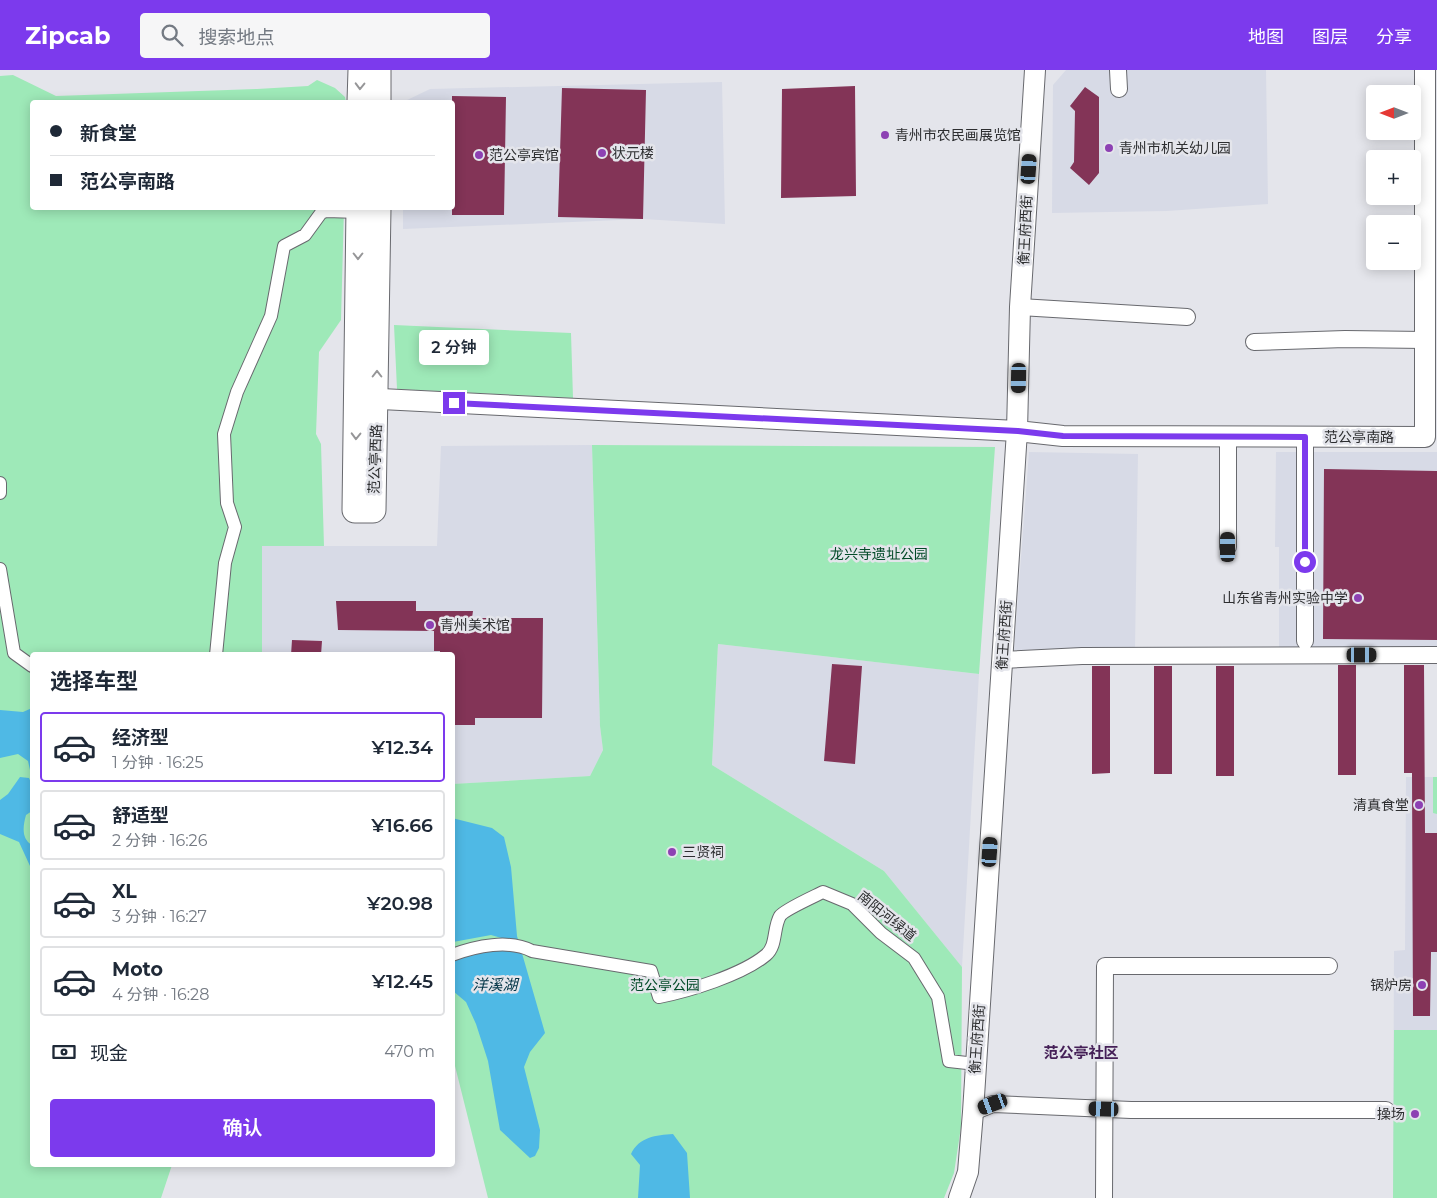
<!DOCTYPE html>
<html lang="zh">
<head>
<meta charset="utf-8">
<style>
	body { margin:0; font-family:Montserrat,"Noto Sans SC",sans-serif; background:#f6f6f7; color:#1f2937; height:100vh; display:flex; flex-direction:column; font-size:19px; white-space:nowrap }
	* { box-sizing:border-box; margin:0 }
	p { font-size:16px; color:#747a83 }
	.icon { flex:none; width:28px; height:28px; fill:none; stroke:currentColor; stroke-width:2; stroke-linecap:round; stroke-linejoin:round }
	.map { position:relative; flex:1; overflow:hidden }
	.details { position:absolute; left:30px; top:582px; width:425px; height:515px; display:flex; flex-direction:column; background:#fff; border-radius:5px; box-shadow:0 2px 12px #0003 }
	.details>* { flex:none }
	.hud { position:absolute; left:30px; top:30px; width:425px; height:110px; border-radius:5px; box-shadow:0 2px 12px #0003; display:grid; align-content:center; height:110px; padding:0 20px; background:#fff }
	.needle { width:32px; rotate:270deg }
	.controls { position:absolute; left:1366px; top:15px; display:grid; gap:10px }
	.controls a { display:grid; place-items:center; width:55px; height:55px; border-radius:5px; background:#fff; box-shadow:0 2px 12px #0003; font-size:25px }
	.end { position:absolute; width:22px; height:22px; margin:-11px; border:6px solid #7c3aed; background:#fff; box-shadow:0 0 0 2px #fff }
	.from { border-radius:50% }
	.bubble { position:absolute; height:35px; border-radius:5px; background:#fff; box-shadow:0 2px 12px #0003; font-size:16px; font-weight:600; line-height:35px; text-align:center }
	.car { position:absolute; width:15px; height:30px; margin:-15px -8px; border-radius:6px; box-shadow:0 0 4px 1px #0007; background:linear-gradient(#222 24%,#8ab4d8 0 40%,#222 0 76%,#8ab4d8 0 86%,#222 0) }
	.hud b { display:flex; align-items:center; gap:18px; height:48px; font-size:19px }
	.hud b+b { border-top:1px solid #e0e1e3 }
	.hud i { width:12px; height:12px; background:#1f2937 }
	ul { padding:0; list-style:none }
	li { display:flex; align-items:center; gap:15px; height:70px; margin:0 10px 8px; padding:0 10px; border:2px solid #e0e1e3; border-radius:5px }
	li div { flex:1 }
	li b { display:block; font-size:19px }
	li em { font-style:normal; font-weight:600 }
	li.selected { border-color:#7c3aed }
	li>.icon { width:45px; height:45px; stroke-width:1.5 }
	h2 { padding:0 20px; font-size:22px; line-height:60px }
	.pay { display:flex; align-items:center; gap:12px; height:55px; padding:0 20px; font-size:19px }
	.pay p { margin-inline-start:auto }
	.primary-button { display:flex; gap:10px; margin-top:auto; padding:10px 20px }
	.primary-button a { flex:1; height:58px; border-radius:5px; background:#7c3aed; color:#fff; font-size:20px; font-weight:600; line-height:58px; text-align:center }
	header { display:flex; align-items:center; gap:30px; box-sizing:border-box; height:70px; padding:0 25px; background:#7c3aed; color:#fff }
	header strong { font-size:24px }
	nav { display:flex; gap:28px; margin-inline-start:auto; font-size:18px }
	.search { width:350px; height:45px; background:#f6f6f7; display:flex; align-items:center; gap:12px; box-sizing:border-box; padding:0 18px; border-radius:5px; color:#747a83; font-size:19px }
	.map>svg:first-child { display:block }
	.built { fill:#d7dae6 }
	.green { fill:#9ee9b8 }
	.water { fill:#4fb9e5 }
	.building { fill:#833457 }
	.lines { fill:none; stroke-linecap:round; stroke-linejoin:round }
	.pedestrian-casing { stroke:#68696e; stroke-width:14 }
	.minor-casing { stroke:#68696e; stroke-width:18 }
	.tertiary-casing { stroke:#68696e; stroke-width:22 }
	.primary-casing { stroke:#68696e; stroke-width:27 }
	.pedestrian { stroke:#fff; stroke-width:12 }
	.minor { stroke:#fff; stroke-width:16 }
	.tertiary { stroke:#fff; stroke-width:20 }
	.primary { stroke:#fff; stroke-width:25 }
	.oneway { stroke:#969698 }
	.route { stroke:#7c3aed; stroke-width:6 }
	.poi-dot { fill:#8d41b3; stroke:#e4e5eb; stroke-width:2 }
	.labels { text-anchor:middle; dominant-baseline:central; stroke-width:5; stroke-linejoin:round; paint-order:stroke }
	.poi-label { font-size:14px; fill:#2d2e30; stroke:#e4e5eb; text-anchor:start }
	.street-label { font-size:14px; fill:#2d2e30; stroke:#e4e5eb }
	.park-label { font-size:14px; fill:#034b29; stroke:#e4e5eb }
	.water-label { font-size:15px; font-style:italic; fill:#013345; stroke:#e4e5eb }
	.neighbourhood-label { font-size:15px; font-weight:bold; fill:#452057; stroke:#e4e5eb }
</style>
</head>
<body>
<header>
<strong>Zipcab</strong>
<div class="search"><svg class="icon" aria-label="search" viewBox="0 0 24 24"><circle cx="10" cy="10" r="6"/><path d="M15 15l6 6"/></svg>搜索地点</div>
<nav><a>地图</a><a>图层</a><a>分享</a></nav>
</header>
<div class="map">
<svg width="1437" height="1128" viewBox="0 0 1437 1128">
	<rect width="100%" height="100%" fill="#e4e5eb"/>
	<path class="built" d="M 1066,0 L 1266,0 L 1268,134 L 1167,141 L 1052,143 L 1053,15 Z
		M 722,12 L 725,154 L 643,149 L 403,159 L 403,138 L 452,138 L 452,32 L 403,32 L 430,19 Z
		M 592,375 L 600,656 L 603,680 L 590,706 L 453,714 L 452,585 L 262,585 L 262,476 L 437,476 L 441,376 Z
		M 1029,382 L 1138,384 L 1135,579 L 1014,580 Z
		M 1276,382 L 1437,382 L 1437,579 L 1279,580 L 1279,477 L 1275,477 Z
		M 718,574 L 979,604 L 962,897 L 884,801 L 712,695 Z
		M 1406,707 L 1437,707 L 1437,1128 L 1393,1128 L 1394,881 L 1405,880 Z"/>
	<path class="green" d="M 13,5 L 56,26 L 257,19 L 308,16 L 317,10 L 335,18 L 345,27 L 346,32 L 32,32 L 32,138 L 344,138 L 341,250 L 319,282 L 316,364 L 321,374 L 324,476 L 262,476 L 262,585 L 32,585 L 32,1095 L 172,1095 L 161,1128 L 0,1128 L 0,6 Z
		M 394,255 L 571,263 L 573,328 L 397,319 Z
		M 592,375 L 995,377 L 979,604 L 718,574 L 712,695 L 884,801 L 962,897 L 961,1057 L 954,1103 L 944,1128 L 488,1128 L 453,988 L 452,714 L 590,706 L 603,680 L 600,656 Z
		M 1433,707 L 1437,707 L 1437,744 L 1433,743 Z
		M 1394,960 L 1437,960 L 1437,1128 L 1393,1128 Z"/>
	<path class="water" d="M 32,638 L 32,700 L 30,700 L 28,691 L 18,684 L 0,688 L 0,640 L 23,642 Z
		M 20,707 L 29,708 L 32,715 L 32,741 L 26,745 C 23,756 21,769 32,775 L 32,796 L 30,796 L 19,772 L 0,764 L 0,730 L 8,724 Z
		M 452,748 L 492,758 L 504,767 L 511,797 L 517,866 L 545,963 L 530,982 L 524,997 L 540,1060 L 539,1078 L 535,1086 L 530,1088 L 500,1060 L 488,991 L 476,954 L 466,932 L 453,921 L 453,888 L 505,869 L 491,865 L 453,872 Z
		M 673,1064 L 687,1083 L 690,1128 L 638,1128 L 640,1095 L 631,1084 C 639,1067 656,1065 673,1064 Z"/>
	<path class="building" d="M 855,16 L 856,126 L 781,128 L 782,19 Z
		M 1085,17 L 1099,27 L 1099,103 L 1089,115 L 1070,98 L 1074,92 L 1075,41 L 1070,36 Z
		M 562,18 L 646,20 L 643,149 L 558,147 Z
		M 452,26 L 506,27 L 504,145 L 452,145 Z
		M 1324,399 L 1437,401 L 1437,570 L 1323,569 Z
		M 336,531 L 416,531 L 416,541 L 473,541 L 472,548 L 543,548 L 542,648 L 475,648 L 475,655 L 452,655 L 452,585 L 440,585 L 440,581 L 434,581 L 434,561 L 338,560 Z
		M 292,570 L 322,571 L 321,585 L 291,585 Z
		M 832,594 L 862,596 L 855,694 L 824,691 Z
		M 1338,595 L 1356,595 L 1356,705 L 1338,705 Z
		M 1404,595 L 1424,595 L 1425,763 L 1437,763 L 1437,882 L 1431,882 L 1430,946 L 1413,946 L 1412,703 L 1404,703 Z
		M 1092,596 L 1110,596 L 1110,703 L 1092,704 Z
		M 1154,596 L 1172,596 L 1172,704 L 1154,704 Z
		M 1216,596 L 1234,596 L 1234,706 L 1216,706 Z"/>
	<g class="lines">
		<defs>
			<path id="pedestrian" d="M 0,413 L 0,423
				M 0,499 L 14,583 L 32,596
				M 216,585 L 225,493 L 235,457 L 227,433 L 224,364 L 237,322 L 271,246 L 284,176 L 305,165 L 321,143 L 326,141 L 359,142
				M 452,885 C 476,876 509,869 532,881 L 651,901 L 659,927 C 689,921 742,905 766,885 C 777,876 773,858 780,846 C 784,840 813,827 823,822 L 852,834 L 881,863 L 914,888 L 938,927 L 949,991 L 976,994"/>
			<path id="minor" d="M 1118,0 L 1119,19
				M 1020,237 L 1187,247
				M 1254,272 L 1345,269 L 1425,270
				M 1305,367 L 1305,571
				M 1228,477 L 1228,366
				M 1002,590 L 1082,586 L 1437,585
				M 973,1042 L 993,1034 L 1131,1040 L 1386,1040
				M 1104,1128 L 1105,896 L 1329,896"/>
			<path id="tertiary" d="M 361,328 L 1017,361 L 1063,366 L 1425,367 L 1425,0
				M 959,1128 L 968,1102 L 973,1042 L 1017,361 L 1020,237 L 1035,0"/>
			<path id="primary" d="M 360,32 L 361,0
				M 378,32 L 378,0
				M 359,138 L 355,440 L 373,440 L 378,138"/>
		</defs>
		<use href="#pedestrian" class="pedestrian-casing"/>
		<use href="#minor" class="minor-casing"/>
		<use href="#tertiary" class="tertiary-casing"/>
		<use href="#primary" class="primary-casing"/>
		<use href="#pedestrian" class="pedestrian"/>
		<use href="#minor" class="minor"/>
		<use href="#tertiary" class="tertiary"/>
		<use href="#primary" class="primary"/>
	</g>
	<defs><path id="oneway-chevron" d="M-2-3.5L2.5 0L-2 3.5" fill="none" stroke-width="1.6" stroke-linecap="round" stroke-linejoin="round" transform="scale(1.25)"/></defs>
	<g class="oneway">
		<use href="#oneway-chevron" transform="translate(360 16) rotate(91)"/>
		<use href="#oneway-chevron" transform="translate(358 186) rotate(90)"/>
		<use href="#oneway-chevron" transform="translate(377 304) rotate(-90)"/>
		<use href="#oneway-chevron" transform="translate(356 366) rotate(91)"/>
	</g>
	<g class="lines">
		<path class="route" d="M 454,333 L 1018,361 L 1063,366 L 1305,367 L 1305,492"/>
	</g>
	<g class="poi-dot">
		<circle cx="885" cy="65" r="5"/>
		<circle cx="1109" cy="78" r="5"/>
		<circle cx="602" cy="83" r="5"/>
		<circle cx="479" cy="85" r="5"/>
		<circle cx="1358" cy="528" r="5"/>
		<circle cx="430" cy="555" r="5"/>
		<circle cx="1419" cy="735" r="5"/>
		<circle cx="672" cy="782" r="5"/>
		<circle cx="1422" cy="915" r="5"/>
		<circle cx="1415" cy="1044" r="5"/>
	</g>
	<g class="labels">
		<g class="poi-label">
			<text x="895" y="65">青州市农民画展览馆</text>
			<text x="1119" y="78">青州市机关幼儿园</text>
			<text x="612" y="83">状元楼</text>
			<text x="489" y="85">范公亭宾馆</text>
			<text x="1348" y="528" text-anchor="end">山东省青州实验中学</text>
			<text x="440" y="555">青州美术馆</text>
			<text x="1409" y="735" text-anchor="end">清真食堂</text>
			<text x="682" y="782">三贤祠</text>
			<text x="1412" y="915" text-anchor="end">锅炉房</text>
			<text x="1405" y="1044" text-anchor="end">操场</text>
		</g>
		<g class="street-label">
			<text transform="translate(1025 160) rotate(-87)">衡王府西街</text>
			<text x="1359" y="367">范公亭南路</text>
			<text transform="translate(375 389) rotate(-88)">范公亭西路</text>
			<text transform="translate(1004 565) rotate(-86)">衡王府西街</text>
			<text transform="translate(887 846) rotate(39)">南阳河绿道</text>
			<text transform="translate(977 969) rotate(-86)">衡王府西街</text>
		</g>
		<g class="park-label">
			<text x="879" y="484">龙兴寺遗址公园</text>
			<text x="665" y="915">范公亭公园</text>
		</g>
		<g class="water-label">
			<text x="495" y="914">洋溪湖</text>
		</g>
		<g class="neighbourhood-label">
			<text x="1081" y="982">范公亭社区</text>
		</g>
	</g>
</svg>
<div class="controls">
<a><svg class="needle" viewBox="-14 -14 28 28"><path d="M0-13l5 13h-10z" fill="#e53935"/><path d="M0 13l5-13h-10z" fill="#747a83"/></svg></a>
<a>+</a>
<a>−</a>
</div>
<i class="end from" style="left:1305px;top:492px"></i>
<i class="end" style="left:454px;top:333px"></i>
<div class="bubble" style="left:419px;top:260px;width:70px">2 分钟</div>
<i class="car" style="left:1029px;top:99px;rotate:4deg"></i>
<i class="car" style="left:1019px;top:308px;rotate:181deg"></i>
<i class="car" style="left:1228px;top:477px;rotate:0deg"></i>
<i class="car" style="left:1362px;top:585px;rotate:90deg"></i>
<i class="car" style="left:990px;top:782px;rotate:4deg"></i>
<i class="car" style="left:993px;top:1034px;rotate:250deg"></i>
<i class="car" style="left:1104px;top:1039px;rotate:272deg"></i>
<div class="hud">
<b><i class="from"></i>新食堂</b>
<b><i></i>范公亭南路</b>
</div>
<section class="details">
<h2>选择车型</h2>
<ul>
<li class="selected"><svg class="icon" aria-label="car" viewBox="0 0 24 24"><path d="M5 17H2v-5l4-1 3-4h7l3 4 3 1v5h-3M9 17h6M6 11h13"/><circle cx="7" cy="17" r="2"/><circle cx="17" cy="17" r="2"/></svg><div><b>经济型</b><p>1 分钟 · 16:25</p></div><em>¥12.34</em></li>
<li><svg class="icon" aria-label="car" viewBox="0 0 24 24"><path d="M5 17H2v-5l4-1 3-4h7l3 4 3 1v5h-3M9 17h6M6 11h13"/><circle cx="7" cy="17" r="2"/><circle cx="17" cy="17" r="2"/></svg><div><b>舒适型</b><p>2 分钟 · 16:26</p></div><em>¥16.66</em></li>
<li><svg class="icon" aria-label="car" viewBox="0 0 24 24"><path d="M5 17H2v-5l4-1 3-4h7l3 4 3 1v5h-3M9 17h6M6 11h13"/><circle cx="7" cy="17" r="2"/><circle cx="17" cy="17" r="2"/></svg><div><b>XL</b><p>3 分钟 · 16:27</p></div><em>¥20.98</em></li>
<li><svg class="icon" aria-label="car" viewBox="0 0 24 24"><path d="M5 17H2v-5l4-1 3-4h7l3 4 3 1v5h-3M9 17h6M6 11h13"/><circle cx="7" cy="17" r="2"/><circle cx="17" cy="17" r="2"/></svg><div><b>Moto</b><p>4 分钟 · 16:28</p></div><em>¥12.45</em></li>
</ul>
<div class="pay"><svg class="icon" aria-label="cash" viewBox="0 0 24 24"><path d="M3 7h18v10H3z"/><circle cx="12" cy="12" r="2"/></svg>现金<p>470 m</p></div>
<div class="primary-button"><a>确认</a></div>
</section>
</div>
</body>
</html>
